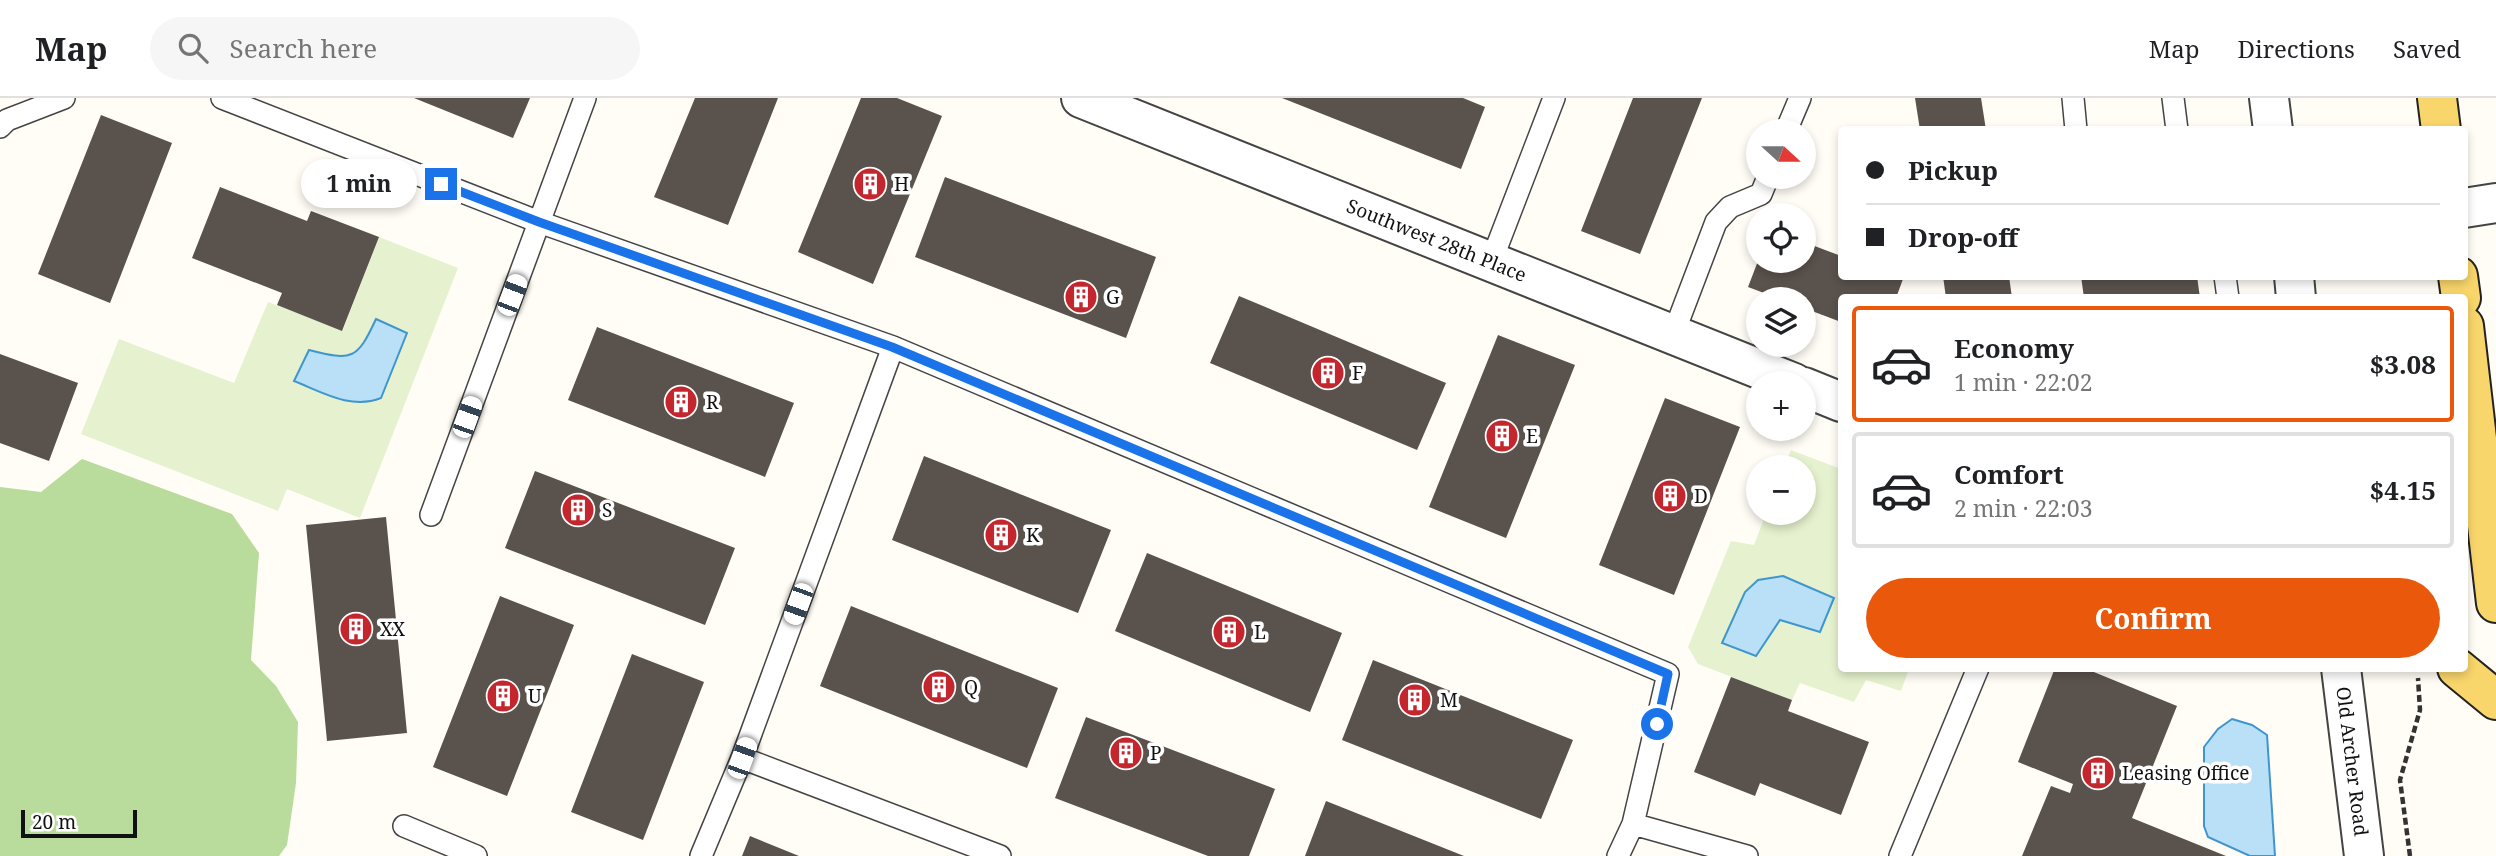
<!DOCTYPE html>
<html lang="en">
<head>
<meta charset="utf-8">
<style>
	body { margin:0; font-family:"Noto Serif",serif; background:#f6f6f6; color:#202124; height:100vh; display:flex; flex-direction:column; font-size:26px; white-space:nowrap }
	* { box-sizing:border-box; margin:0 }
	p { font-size:23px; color:#757577 }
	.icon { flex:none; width:38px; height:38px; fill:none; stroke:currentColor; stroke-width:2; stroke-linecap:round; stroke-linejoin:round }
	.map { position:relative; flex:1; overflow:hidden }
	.drawer { position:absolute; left:1838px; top:196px; width:630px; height:378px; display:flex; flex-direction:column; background:#fff; border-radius:7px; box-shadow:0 4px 10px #0003 }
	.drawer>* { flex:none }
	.hud { position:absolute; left:1838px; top:28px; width:630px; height:154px; border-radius:7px; box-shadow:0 4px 10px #0003; display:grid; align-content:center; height:154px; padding:0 28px; background:#fff }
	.needle { width:46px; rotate:111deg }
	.fabs { position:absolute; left:1746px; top:21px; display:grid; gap:14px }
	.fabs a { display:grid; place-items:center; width:70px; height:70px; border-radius:50%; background:#fff; box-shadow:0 4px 10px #0003; font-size:35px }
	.scale { position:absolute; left:21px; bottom:18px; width:116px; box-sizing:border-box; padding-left:7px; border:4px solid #111; border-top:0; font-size:19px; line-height:24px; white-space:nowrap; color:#111; -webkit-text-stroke:5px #fff; paint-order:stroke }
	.end { position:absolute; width:32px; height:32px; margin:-16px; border:9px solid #1a73e8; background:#fff; box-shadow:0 0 0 4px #fff }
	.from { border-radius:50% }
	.bubble { position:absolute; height:49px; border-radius:24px; background:#fff; box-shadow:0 4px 10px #0003; font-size:23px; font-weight:700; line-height:49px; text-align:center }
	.car { position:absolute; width:21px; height:42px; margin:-21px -10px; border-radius:9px; box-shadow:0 0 5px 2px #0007; background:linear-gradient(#fff 24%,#345 0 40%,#fff 0 76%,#345 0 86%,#fff 0) }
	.hud b { display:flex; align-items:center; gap:24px; height:66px; font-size:26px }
	.hud b+b { border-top:2px solid #e0e0e0 }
	.hud i { width:18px; height:18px; background:#202124 }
	ul { padding:12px 0 0; list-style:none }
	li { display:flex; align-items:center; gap:21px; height:116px; margin:0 14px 10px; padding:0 14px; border:4px solid #e0e0e0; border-radius:7px }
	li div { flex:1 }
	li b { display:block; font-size:26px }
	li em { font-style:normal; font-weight:700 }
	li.selected { border-color:#ea580c }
	li>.icon { width:63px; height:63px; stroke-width:1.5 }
	.primary-button { display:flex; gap:14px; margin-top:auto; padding:14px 28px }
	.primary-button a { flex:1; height:80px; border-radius:42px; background:#ea580c; color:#fff; font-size:28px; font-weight:700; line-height:80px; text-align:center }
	header { display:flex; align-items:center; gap:42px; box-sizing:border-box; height:98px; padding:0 35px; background:#fff; border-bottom:2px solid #e0e0e0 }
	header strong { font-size:33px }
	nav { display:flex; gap:38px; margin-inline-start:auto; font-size:24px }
	.search { width:490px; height:63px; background:#f6f6f6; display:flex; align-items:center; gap:18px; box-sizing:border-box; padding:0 24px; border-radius:38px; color:#757577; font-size:26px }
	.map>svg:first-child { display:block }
	.forest { fill:#b9dc9c }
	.pitch { fill:#e6f2cf }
	.water { fill:#b9e0f7; stroke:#3f96cf; stroke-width:2 }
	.building { fill:#5a524d }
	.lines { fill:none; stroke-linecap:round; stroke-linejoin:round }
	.service-casing { stroke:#444; stroke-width:24 }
	.minor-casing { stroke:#444; stroke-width:42 }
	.tertiary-casing { stroke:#444; stroke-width:42 }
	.primary-casing { stroke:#222; stroke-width:42 }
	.path { stroke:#333; stroke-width:4.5; stroke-dasharray:7 3.5; stroke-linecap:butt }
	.service { stroke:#fff; stroke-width:21 }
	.minor { stroke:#fff; stroke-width:38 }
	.tertiary { stroke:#fff; stroke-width:38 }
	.primary { stroke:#f9d66b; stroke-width:38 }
	.route { stroke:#1a73e8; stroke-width:9 }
	.labels { text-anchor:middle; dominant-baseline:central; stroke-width:7; stroke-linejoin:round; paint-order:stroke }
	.poi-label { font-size:19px; fill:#111; stroke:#fff; text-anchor:start }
	.street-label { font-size:19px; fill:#111; stroke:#fff }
</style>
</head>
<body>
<header>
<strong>Map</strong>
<div class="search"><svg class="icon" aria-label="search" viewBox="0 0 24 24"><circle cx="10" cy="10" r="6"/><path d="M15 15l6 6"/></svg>Search here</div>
<nav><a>Map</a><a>Directions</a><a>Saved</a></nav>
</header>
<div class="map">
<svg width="2496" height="758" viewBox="0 0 2496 758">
	<rect width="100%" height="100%" fill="#fffdf5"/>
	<path class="forest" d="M 82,361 L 232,416 L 259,455 L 251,562 L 276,588 L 298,624 L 296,685 L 287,747 L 279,758 L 0,758 L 0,389 L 41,394 Z"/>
	<path class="pitch" d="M 379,139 L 458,170 L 360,420 L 287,391 L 278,413 L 81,336 L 119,241 L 234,285 L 268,204 L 343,232 Z
		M 1791,352 L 1841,371 L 1841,570 L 1909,571 L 1901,593 L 1866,582 L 1854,604 L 1800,585 L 1792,602 L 1698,566 L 1688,549 L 1731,443 L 1754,447 L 1766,415 L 1804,415 L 1804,369 L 1784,369 Z"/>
	<path class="water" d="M 376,221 L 407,235 L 381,300 C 351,312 322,294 294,283 L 309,252 C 352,263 357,262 376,221 Z
		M 1783,478 L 1834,500 L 1820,534 L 1780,522 L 1756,558 L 1722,545 L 1745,494 L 1758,482 Z
		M 2232,621 L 2252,627 L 2267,637 L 2275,758 L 2250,758 L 2208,739 L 2204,728 L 2204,649 L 2218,631 Z"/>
	<path class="building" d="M 414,0 L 530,0 L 513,40 Z
		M 695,0 L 778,0 L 728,127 L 654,99 Z
		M 861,0 L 897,0 L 942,18 L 873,186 L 798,154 Z
		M 1282,0 L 1463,0 L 1485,9 L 1461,71 Z
		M 1633,0 L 1702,0 L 1640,156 L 1581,133 Z
		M 1915,0 L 1981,0 L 1986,32 L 1920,32 Z
		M 101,17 L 172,45 L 110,205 L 38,176 Z
		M 945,79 L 1156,159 L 1126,240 L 915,159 Z
		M 220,89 L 307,123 L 311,113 L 379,139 L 342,233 L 277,207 L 282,195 L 192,160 Z
		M 1804,144 L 1841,158 L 1841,178 L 1895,178 L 1903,181 L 1896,200 L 1841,200 L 1841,224 L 1804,210 L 1804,201 L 1780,201 L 1748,189 L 1758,163 L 1804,163 Z
		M 1943,178 L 2009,178 L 2012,200 L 1946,200 Z
		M 2081,178 L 2197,178 L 2200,200 L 2084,200 Z
		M 1239,198 L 1446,285 L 1417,352 L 1210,265 Z
		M 597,229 L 794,305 L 765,379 L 568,302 Z
		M 1498,237 L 1575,267 L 1506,440 L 1429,409 Z
		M 0,256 L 78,285 L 49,363 L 0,345 Z
		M 1665,300 L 1740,329 L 1674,497 L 1599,467 Z
		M 924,358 L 1111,432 L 1078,515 L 892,442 Z
		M 535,373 L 735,450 L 705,527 L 505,450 Z
		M 386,419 L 407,635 L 327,643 L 306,427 Z
		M 1147,455 L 1342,535 L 1310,614 L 1115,533 Z
		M 500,498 L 574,527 L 507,698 L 433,669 Z
		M 851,508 L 1058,590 L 1027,670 L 820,588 Z
		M 632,556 L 704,584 L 643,742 L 571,714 Z
		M 1373,562 L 1573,642 L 1541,721 L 1342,642 Z
		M 2055,570 L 2084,570 L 2177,608 L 2132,720 L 2226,758 L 2022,758 L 2051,688 L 2070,695 L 2073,686 L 2018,664 Z
		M 1731,579 L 1792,602 L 1788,613 L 1869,644 L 1841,717 L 1760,685 L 1755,698 L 1694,674 Z
		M 1086,619 L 1275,691 L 1249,758 L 1208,758 L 1055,700 Z
		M 1326,703 L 1464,758 L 1305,758 Z
		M 750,738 L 799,758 L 742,758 Z"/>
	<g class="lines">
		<defs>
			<path id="service" d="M 222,0 L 539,124 L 893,249 L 1668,576 L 1633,726 L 1618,758
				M 2073,0 L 2076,32
				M 2173,0 L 2177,32
				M 0,29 L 7,22 L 64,0
				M 1786,33 L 1800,0
				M 1491,164 L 1554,0
				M 2225,178 L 2228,200
				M 1673,237 L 1716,124 L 1730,109 L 1761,96 L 1768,79
				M 431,417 L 585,0
				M 742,660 L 1000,758
				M 1633,726 L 1747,758
				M 404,728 L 476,758
				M 701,758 L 742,660 L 893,249
				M 1900,758 L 1978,570"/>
			<g id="minor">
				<path id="s1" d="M 1081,0 L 1794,285"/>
				<path d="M 2464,110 L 2496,105"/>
				<path d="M 1804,289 L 1841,304"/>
			</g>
			<g id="tertiary">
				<path d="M 2269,0 L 2273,32"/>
				<path d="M 2294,178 L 2296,200"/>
				<path id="s2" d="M 2341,570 L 2364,758"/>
			</g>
			<path id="primary" d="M 2437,0 L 2441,32
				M 2458,178 L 2461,200
				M 2464,228 L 2496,505
				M 2457,570 L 2496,602"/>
		</defs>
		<use href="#service" class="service-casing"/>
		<use href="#minor" class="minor-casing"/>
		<use href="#tertiary" class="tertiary-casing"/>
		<use href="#primary" class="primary-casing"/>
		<path class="path" d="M 2410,758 L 2400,682 L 2420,612 L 2418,580"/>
		<use href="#service" class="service"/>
		<use href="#minor" class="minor"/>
		<use href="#tertiary" class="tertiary"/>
		<use href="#primary" class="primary"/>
	</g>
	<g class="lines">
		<path class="route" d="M 441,86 L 539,124 L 892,249 L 1668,576 L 1657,626"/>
	</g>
	<defs>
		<symbol id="building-disc" viewBox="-11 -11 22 22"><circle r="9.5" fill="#c4262e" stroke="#fff"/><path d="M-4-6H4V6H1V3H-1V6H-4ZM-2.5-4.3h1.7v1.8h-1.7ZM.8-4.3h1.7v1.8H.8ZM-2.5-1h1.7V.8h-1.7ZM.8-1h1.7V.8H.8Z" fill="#fff"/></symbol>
	</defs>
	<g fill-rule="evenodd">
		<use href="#building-disc" x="851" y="67" width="38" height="38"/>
		<use href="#building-disc" x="1062" y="180" width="38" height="38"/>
		<use href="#building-disc" x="1309" y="256" width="38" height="38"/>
		<use href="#building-disc" x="662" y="285" width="38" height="38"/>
		<use href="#building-disc" x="1483" y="319" width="38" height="38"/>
		<use href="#building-disc" x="1651" y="379" width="38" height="38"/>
		<use href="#building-disc" x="559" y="393" width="38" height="38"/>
		<use href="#building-disc" x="982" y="418" width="38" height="38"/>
		<use href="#building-disc" x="337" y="512" width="38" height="38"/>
		<use href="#building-disc" x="1210" y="515" width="38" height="38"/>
		<use href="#building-disc" x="920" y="570" width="38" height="38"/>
		<use href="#building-disc" x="484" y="579" width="38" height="38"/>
		<use href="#building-disc" x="1396" y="583" width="38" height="38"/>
		<use href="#building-disc" x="1107" y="636" width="38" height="38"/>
		<use href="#building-disc" x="2079" y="656" width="38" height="38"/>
	</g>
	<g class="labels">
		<g class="poi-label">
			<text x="894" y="86">H</text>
			<text x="1106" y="199">G</text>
			<text x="1352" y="275">F</text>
			<text x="706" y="304">R</text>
			<text x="1526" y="338">E</text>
			<text x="1694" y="398">D</text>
			<text x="602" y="412">S</text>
			<text x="1026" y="437">K</text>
			<text x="380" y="531">XX</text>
			<text x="1254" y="534">L</text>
			<text x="964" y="589">Q</text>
			<text x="528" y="598">U</text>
			<text x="1440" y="602">M</text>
			<text x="1150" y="655">P</text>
			<text x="2122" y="675">Leasing Office</text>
		</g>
		<g class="street-label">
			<text stroke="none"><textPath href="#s1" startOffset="383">Southwest 28th Place</textPath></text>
			<text stroke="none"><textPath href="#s2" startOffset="94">Old Archer Road</textPath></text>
		</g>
	</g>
</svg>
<div class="fabs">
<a><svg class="needle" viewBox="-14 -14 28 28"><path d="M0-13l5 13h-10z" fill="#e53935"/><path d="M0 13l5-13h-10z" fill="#757577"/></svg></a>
<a><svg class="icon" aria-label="locate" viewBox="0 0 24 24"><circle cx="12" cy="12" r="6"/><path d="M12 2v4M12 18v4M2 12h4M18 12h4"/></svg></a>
<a><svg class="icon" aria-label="layers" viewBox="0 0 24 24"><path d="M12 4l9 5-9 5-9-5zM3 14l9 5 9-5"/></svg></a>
<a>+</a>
<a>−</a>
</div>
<div class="scale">20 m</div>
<i class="end from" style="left:1657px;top:626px"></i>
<i class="end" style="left:441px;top:86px"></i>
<div class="bubble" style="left:301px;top:61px;width:116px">1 min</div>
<i class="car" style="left:512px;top:197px;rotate:21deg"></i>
<i class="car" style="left:467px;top:319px;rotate:20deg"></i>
<i class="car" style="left:798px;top:506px;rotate:200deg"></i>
<i class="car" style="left:742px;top:660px;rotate:20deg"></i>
<div class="hud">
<b><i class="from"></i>Pickup</b>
<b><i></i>Drop-off</b>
</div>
<section class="drawer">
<ul>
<li class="selected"><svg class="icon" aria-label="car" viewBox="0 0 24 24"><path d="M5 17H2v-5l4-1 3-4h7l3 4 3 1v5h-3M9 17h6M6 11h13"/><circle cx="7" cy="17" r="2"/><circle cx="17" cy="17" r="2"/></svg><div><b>Economy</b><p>1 min · 22:02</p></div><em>$3.08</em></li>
<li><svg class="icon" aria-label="car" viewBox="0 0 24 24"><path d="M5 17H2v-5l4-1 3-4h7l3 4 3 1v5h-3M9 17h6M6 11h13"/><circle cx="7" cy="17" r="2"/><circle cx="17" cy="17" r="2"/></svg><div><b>Comfort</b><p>2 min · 22:03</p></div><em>$4.15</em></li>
</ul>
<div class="primary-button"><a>Confirm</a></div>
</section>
</div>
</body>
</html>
